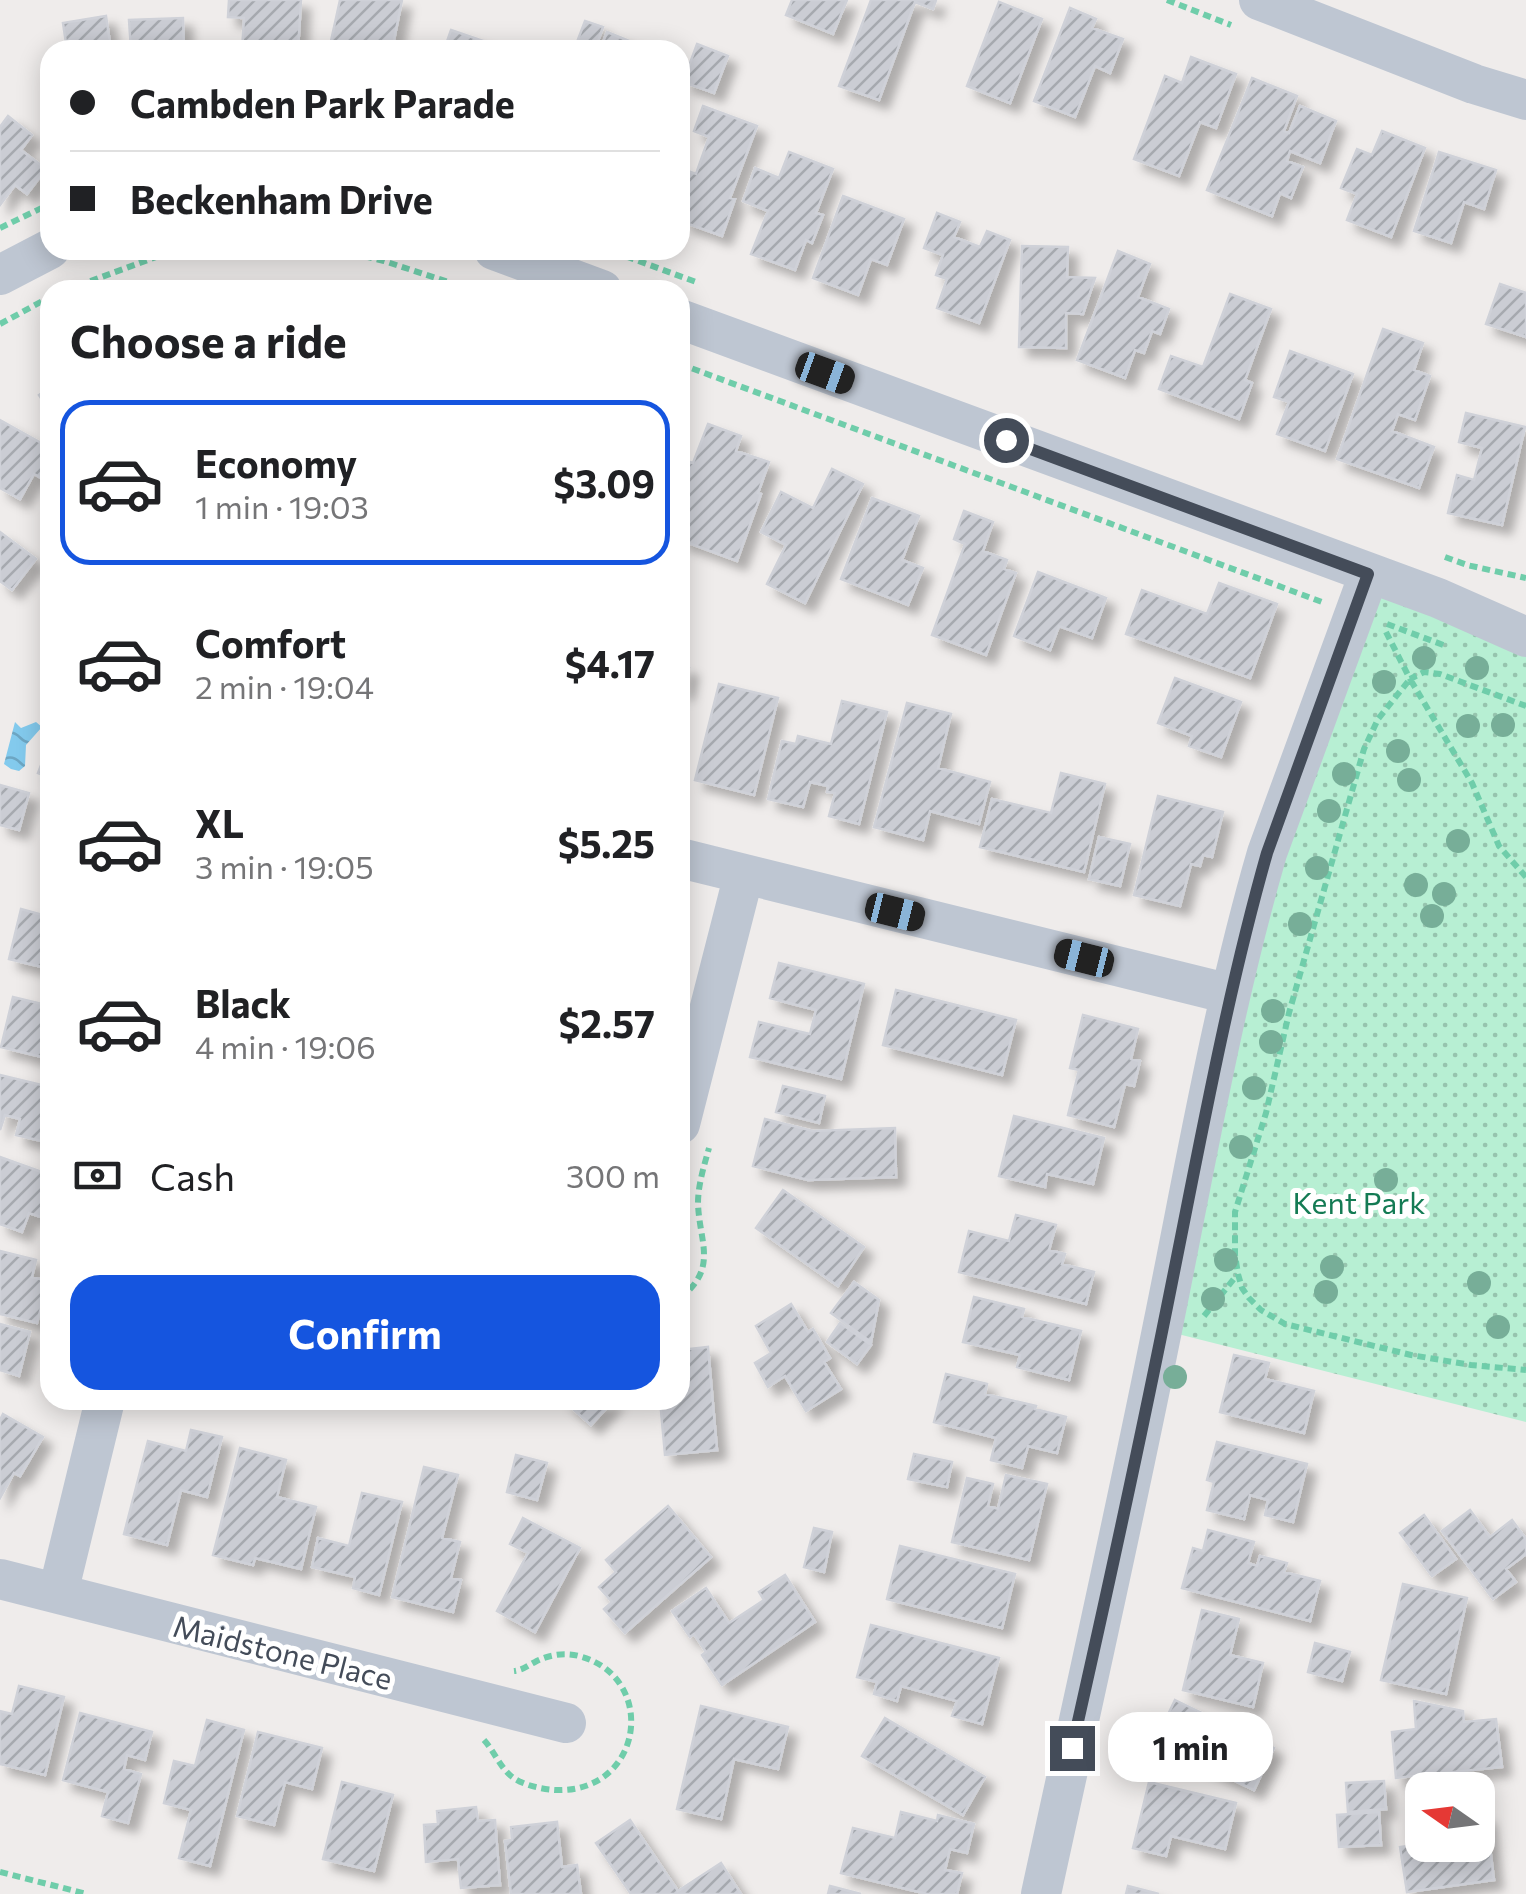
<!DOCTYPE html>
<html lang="en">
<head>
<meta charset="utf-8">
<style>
	body { margin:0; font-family:Commissioner,sans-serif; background:#f6f6f6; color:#202124; height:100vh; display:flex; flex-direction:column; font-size:38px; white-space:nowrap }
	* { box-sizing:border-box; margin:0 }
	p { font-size:32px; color:#757577 }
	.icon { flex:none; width:55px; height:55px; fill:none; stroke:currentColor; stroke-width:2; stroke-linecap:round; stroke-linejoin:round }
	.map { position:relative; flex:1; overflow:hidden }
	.details { position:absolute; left:40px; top:280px; width:650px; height:1130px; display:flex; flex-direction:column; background:#fff; border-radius:30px; box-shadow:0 5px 25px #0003 }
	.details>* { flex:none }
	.banner { position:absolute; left:40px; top:40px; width:650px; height:220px; border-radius:30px; box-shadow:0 5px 25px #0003; display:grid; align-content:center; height:220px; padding:0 30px; background:#fff }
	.needle { width:65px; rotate:284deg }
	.tools { position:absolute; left:1405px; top:1772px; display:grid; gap:20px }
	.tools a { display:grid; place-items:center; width:90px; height:90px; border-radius:20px; background:#fff; box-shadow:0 5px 25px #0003; font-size:50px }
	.end { position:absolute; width:45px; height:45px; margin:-22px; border:12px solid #444c59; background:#fff; box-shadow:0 0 0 5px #fff }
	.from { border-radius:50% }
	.bubble { position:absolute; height:70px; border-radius:30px; background:#fff; box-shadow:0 5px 25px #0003; font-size:32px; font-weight:700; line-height:70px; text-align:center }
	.car { position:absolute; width:30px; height:60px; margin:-30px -15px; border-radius:12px; box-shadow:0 0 8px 2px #0007; background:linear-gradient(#222 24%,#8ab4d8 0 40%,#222 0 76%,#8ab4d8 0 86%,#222 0) }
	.banner b { display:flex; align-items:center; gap:35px; height:95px; font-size:38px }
	.banner b+b { border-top:2px solid #e0e0e0 }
	.banner i { width:25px; height:25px; background:#202124 }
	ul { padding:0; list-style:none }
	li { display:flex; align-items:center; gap:30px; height:165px; margin:0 20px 15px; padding:0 10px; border:5px solid transparent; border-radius:30px }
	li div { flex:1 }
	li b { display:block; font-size:38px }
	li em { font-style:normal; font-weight:700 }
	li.active { border-color:#1555df }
	li>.icon { width:90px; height:90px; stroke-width:1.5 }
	h2 { padding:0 30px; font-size:45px; line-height:120px }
	.pay { display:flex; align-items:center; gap:25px; height:110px; padding:0 30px; font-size:38px }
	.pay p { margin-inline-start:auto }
	.cta { display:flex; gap:20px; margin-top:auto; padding:20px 30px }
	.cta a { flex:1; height:115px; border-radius:30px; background:#1555df; color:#fff; font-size:40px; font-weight:700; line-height:115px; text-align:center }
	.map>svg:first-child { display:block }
	.grass { fill:url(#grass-dots) }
	.water { fill:url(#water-waves) }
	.building { fill:url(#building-hatch); stroke:#cfd1d8; stroke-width:2.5; filter:url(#shadow) }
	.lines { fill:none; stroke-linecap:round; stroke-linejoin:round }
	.path { stroke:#6fcdaa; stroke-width:6; stroke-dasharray:8 5; stroke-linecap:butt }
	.street { stroke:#bec6d2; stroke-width:40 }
	.tree { fill:#77ae98 }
	.route { stroke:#444c59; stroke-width:12 }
	.labels { text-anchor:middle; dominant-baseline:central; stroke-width:10; stroke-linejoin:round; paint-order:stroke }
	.park-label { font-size:30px; fill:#147b54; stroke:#fff }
	.street-label { font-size:30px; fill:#444c59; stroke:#fff }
</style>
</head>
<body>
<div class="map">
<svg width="1526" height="1894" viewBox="0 0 1526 1894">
	<defs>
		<pattern id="grass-dots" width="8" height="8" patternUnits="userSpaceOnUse" patternTransform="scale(2.5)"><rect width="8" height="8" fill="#b7efd3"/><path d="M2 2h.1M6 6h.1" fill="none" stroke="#96c4ae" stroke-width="1.8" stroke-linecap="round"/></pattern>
		<pattern id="water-waves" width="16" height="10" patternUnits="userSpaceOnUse" patternTransform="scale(2.5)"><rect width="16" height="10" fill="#83caed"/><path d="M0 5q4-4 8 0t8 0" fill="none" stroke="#6da6c3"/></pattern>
		<pattern id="building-hatch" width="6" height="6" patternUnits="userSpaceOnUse" patternTransform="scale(2.5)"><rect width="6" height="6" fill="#cbcdd4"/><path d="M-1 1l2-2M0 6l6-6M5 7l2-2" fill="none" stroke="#a6a9af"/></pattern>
		<filter id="shadow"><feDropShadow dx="9" dy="9" stdDeviation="5" flood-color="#0004"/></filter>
	</defs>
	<rect width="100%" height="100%" fill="#efeceb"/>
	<path class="grass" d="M 1369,574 L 1526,637 L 1526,1422 L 1162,1330 L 1230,994 Z"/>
	<path class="water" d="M 15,722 L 21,728 L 36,722 L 42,727 L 26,745 L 25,766 L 19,771 L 11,769 L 4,764 Z"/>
	<path class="building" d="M 229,0 L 301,0 L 298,50 L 242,50 L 244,18 L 228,17 Z
		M 340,0 L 402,0 L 392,50 L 329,50 Z
		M 792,0 L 847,0 L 833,34 L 786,15 Z
		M 871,0 L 936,0 L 933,9 L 915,2 L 879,100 L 839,86 Z
		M 999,2 L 1042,19 L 1010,103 L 967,86 Z
		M 1070,8 L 1096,19 L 1092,28 L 1123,39 L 1110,73 L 1095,66 L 1075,117 L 1034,101 Z
		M 106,16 L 111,50 L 67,50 L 63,23 Z
		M 183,18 L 184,46 L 173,47 L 173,50 L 131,50 L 129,20 Z
		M 585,21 L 603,27 L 595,50 L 574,50 Z
		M 451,30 L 489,43 L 486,50 L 444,50 Z
		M 607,32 L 639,45 L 637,50 L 600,50 Z
		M 697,44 L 728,56 L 714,93 L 683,82 Z
		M 1191,57 L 1236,74 L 1216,128 L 1200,122 L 1179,176 L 1134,159 L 1165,76 L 1182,83 Z
		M 1252,78 L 1297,96 L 1284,131 L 1289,133 L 1300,106 L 1336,121 L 1320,163 L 1290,151 L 1287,161 L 1303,167 L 1291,198 L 1280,193 L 1272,216 L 1207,190 Z
		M 703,106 L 757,126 L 730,198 L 735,199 L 722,236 L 683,222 L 685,215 L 680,213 L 680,168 L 696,174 L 709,137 L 694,131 Z
		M 8,116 L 32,135 L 21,150 L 46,169 L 27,194 L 15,185 L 0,205 L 0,127 Z
		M 1382,131 L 1425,148 L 1391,237 L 1347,220 L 1357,194 L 1341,188 L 1357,149 L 1372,155 Z
		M 789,152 L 833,169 L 816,213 L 823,215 L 812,243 L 806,240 L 795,270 L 751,254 L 768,211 L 743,201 L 755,168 L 779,178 Z
		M 1439,152 L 1496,170 L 1484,209 L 1464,202 L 1451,243 L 1414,231 Z
		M 843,196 L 904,219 L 887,265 L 871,259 L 858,295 L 813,278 Z
		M 937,213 L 960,222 L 954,237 L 980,247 L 987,231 L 1010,240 L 979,323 L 937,308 L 947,279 L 936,275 L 943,255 L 924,248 Z
		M 1022,246 L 1068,247 L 1067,277 L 1095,278 L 1083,314 L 1066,313 L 1066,348 L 1019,347 Z
		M 1118,251 L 1150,264 L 1138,297 L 1169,309 L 1160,334 L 1152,331 L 1144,353 L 1135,350 L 1125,378 L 1077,360 Z
		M 1500,284 L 1526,293 L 1526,337 L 1486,324 Z
		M 1230,294 L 1271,309 L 1245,380 L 1252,383 L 1239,419 L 1159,389 L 1171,356 L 1203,367 Z
		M 1383,329 L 1423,343 L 1414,370 L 1430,376 L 1415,420 L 1398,414 L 1392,431 L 1434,447 L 1419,488 L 1337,459 Z
		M 1290,351 L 1353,374 L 1325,451 L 1277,434 L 1289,402 L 1274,397 Z
		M 50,387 L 50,412 L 39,395 Z
		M 1466,413 L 1525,427 L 1502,525 L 1448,513 L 1457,475 L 1474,480 L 1482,448 L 1459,442 Z
		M 0,420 L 50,448 L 50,483 L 34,474 L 20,499 L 0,488 Z
		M 708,424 L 741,436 L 736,451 L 769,462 L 758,493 L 761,494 L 737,561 L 680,540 L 680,489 L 690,462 L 693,463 Z
		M 832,469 L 863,484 L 805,603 L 767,584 L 786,545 L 761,532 L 781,492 L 813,508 Z
		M 872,498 L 919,516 L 902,560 L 923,568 L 908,605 L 841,579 Z
		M 964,511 L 993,522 L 983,551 L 1007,560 L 1004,569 L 1016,573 L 986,655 L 932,635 L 965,544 L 954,539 Z
		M 0,532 L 36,559 L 12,590 L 0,581 Z
		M 1038,572 L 1106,598 L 1092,638 L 1059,626 L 1050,650 L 1014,636 Z
		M 1219,583 L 1277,604 L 1250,678 L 1126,634 L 1142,590 L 1207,614 Z
		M 680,666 L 689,668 L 684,691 L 680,690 Z
		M 1175,678 L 1241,702 L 1221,757 L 1189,746 L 1192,736 L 1158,723 Z
		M 719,684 L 778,698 L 754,795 L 695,780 Z
		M 842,701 L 887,712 L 859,824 L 829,816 L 835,793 L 827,792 L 828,786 L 810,782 L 803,807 L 768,799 L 782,741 L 796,744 L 798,736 L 831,744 Z
		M 907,703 L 951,714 L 938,768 L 990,782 L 979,824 L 930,811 L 923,840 L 874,827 Z
		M 50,742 L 50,778 L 38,773 Z
		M 1061,773 L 1105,784 L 1084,872 L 980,847 L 992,799 L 1051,813 Z
		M 0,785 L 29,793 L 19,830 L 0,825 Z
		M 1158,796 L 1223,812 L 1212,857 L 1203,855 L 1200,866 L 1191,864 L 1180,906 L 1134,895 Z
		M 1099,837 L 1130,844 L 1120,886 L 1089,879 Z
		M 21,909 L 50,917 L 50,969 L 9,959 Z
		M 779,963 L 864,984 L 841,1079 L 750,1057 L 759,1022 L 810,1034 L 816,1010 L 770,998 Z
		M 46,985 L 50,986 L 50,1059 L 1,1047 L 13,997 L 42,1004 Z
		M 896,990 L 1016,1020 L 1002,1075 L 883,1045 Z
		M 1083,1015 L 1138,1029 L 1131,1059 L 1140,1061 L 1134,1086 L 1125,1084 L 1114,1127 L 1068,1115 L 1079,1070 L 1070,1068 Z
		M 0,1075 L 50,1087 L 50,1143 L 16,1135 L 20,1119 L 5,1115 L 0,1130 Z
		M 783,1086 L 825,1096 L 819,1123 L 776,1112 Z
		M 1014,1116 L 1104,1138 L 1093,1184 L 1047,1174 L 1045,1187 L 999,1176 Z
		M 765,1119 L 813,1131 L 895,1128 L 896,1177 L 808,1180 L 753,1166 Z
		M 0,1157 L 50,1175 L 50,1220 L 29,1213 L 22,1232 L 0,1224 Z
		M 783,1190 L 864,1247 L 838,1286 L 756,1228 Z
		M 1016,1215 L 1056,1225 L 1049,1250 L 1065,1254 L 1062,1264 L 1094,1272 L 1086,1304 L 959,1272 L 969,1231 L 1009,1241 Z
		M 0,1251 L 36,1260 L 32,1277 L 48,1281 L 37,1323 L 0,1314 Z
		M 854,1282 L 879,1300 L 871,1342 L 831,1313 Z
		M 974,1297 L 1024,1309 L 1022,1317 L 1081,1331 L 1069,1380 L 1017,1367 L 1020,1355 L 963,1342 Z
		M 791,1304 L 808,1332 L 813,1329 L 830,1358 L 824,1362 L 841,1389 L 806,1411 L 785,1376 L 768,1387 L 755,1363 L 771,1353 L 756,1326 Z
		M 840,1323 L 871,1345 L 857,1364 L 827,1342 Z
		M 0,1324 L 30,1332 L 19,1376 L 0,1370 Z
		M 708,1347 L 717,1450 L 665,1455 L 660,1400 L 680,1400 L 680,1350 Z
		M 1234,1355 L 1269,1363 L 1265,1379 L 1314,1391 L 1304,1433 L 1220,1412 Z
		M 946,1374 L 987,1384 L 985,1394 L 1036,1406 L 1035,1409 L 1066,1417 L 1057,1453 L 1028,1446 L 1022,1468 L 991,1460 L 996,1438 L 934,1422 Z
		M 563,1400 L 614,1400 L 591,1425 Z
		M 3,1414 L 43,1437 L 20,1476 L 14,1473 L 0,1498 L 0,1420 Z
		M 191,1430 L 222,1437 L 207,1497 L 181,1490 L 167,1545 L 124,1534 L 148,1441 L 186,1451 Z
		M 1217,1442 L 1307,1464 L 1293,1522 L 1265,1515 L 1268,1500 L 1250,1495 L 1244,1519 L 1207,1510 L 1214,1482 L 1207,1480 Z
		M 240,1448 L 286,1460 L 277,1497 L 316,1507 L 301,1569 L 255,1558 L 253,1565 L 213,1555 Z
		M 914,1454 L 952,1462 L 947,1487 L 908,1479 Z
		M 516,1455 L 547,1463 L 537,1500 L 507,1492 Z
		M 424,1467 L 458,1475 L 442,1538 L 460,1542 L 451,1578 L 461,1580 L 453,1612 L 392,1597 Z
		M 1006,1475 L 1047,1484 L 1029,1560 L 952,1542 L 967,1478 L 993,1484 L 988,1506 L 998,1509 Z
		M 362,1493 L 402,1502 L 379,1595 L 353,1588 L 355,1577 L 312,1567 L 318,1538 L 349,1546 Z
		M 668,1506 L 711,1557 L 625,1633 L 604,1609 L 612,1602 L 599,1587 L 616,1572 L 606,1560 Z
		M 1470,1510 L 1490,1537 L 1512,1520 L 1526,1539 L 1526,1554 L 1506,1569 L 1516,1582 L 1493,1599 L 1442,1531 Z
		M 1424,1515 L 1456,1559 L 1432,1576 L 1400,1533 Z
		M 523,1518 L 580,1548 L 535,1632 L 497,1611 L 528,1553 L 510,1544 Z
		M 814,1528 L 832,1532 L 824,1572 L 804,1567 Z
		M 1208,1530 L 1254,1542 L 1248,1563 L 1257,1566 L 1260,1556 L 1287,1563 L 1284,1572 L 1320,1581 L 1310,1621 L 1182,1588 L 1193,1548 L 1203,1551 Z
		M 900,1546 L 1015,1574 L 1002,1628 L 887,1599 Z
		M 785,1575 L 815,1622 L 722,1685 L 702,1655 L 706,1652 L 694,1634 L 690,1637 L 672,1611 L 706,1588 L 729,1623 L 764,1600 L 759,1592 Z
		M 1403,1584 L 1467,1598 L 1446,1694 L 1381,1680 Z
		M 1202,1610 L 1239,1619 L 1230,1655 L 1263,1663 L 1253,1707 L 1183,1690 Z
		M 871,1625 L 999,1658 L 982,1724 L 952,1716 L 957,1701 L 901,1686 L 897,1701 L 874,1694 L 877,1682 L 857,1677 Z
		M 1315,1643 L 1350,1652 L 1342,1681 L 1308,1672 Z
		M 19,1686 L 64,1697 L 45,1775 L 0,1764 L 0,1711 L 12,1714 Z
		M 1175,1700 L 1274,1748 L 1254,1790 L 1155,1742 Z
		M 1414,1701 L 1463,1711 L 1464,1722 L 1496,1719 L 1502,1767 L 1396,1778 L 1392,1732 L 1416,1729 Z
		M 701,1706 L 788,1727 L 778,1769 L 734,1759 L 721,1819 L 677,1809 Z
		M 80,1713 L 152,1732 L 145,1760 L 127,1755 L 124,1769 L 141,1774 L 128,1823 L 102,1816 L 108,1792 L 63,1780 Z
		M 885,1718 L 985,1777 L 963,1815 L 862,1756 Z
		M 207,1720 L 244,1730 L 210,1866 L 179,1858 L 191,1810 L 164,1803 L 174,1761 L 195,1766 Z
		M 258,1732 L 322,1748 L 312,1789 L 285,1782 L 274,1825 L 237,1816 Z
		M 1384,1781 L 1386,1809 L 1348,1812 L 1346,1783 Z
		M 342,1782 L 393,1795 L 374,1871 L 323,1859 Z
		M 1149,1782 L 1236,1803 L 1225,1849 L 1171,1836 L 1166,1856 L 1133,1848 Z
		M 476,1807 L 478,1821 L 495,1820 L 500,1885 L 461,1888 L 458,1859 L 426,1862 L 424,1825 L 438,1824 L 437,1811 Z
		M 901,1812 L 937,1821 L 938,1815 L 974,1824 L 967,1853 L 950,1849 L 945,1870 L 962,1873 L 957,1894 L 927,1894 L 841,1873 L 853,1828 L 895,1838 Z
		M 1379,1812 L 1381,1845 L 1339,1847 L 1337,1815 Z
		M 1486,1815 L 1494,1880 L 1407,1892 L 1400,1847 L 1422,1844 L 1478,1845 L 1478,1816 Z
		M 630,1820 L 678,1891 L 721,1863 L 741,1894 L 631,1894 L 596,1843 Z
		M 557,1822 L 562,1867 L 577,1865 L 581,1894 L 511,1894 L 505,1841 L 512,1840 L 511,1827 Z
		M 830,1886 L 861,1894 L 828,1894 Z
		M 1128,1886 L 1159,1894 L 1126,1894 Z"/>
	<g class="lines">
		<path class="path" d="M 1167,0 L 1231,25
			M 0,228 L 50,204
			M 339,250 L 384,261 L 473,290
			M 614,252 L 696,282
			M 66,290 L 167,253 L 181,250
			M 0,324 L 50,297
			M 680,364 L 1322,602
			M 1445,557 L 1467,565 L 1526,578
			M 1387,624 L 1446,646
			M 1386,632 L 1410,679 L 1424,672 L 1440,674 L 1526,706
			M 1526,877 L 1499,846 L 1472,783 L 1410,679 L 1378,719 L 1364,749 L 1289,1013 L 1266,1113 L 1235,1212 L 1235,1255 L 1238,1274 L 1242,1288 L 1249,1298 L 1261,1310 L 1285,1324 L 1411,1355 L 1471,1365 L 1526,1370
			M 680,1298 C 719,1268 699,1242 698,1203 C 698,1185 704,1166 709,1148
			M 1204,1316 L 1237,1275
			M 484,1740 C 494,1751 500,1767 511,1776 C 522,1785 541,1789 555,1790 C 644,1794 659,1677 579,1656 C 564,1652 548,1655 535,1662 C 527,1666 523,1670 514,1671
			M 0,1872 L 87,1894"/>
		<path class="street" d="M 1259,0 L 1474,84 L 1526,100
			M 494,250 L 602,290
			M 0,275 L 50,249
			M 680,319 L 1438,598 L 1526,637
			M 680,858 L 1230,994
			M 680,1124 L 744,874
			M 0,1579 L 566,1723
			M 58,1593 L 105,1400
			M 1041,1894 C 1082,1705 1125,1515 1163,1325 C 1195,1168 1222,1008 1267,853 L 1369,574"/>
	</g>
	<g class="tree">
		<circle cx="1424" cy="658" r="12"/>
		<circle cx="1477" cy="668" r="12"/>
		<circle cx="1384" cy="682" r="12"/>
		<circle cx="1503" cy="725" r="12"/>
		<circle cx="1468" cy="726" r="12"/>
		<circle cx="1398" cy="751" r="12"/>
		<circle cx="1344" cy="774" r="12"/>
		<circle cx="1409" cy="780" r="12"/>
		<circle cx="1329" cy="811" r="12"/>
		<circle cx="1458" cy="841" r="12"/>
		<circle cx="1317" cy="868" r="12"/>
		<circle cx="1416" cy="885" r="12"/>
		<circle cx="1444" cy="894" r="12"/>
		<circle cx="1432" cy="916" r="12"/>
		<circle cx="1300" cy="924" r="12"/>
		<circle cx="1273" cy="1011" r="12"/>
		<circle cx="1271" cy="1042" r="12"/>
		<circle cx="1254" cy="1088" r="12"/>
		<circle cx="1241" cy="1147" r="12"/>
		<circle cx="1386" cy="1180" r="12"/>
		<circle cx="1226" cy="1260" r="12"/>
		<circle cx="1332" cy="1267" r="12"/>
		<circle cx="1479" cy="1283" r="12"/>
		<circle cx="1326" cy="1292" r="12"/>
		<circle cx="1213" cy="1299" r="12"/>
		<circle cx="1498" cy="1327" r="12"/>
		<circle cx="1175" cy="1377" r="12"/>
	</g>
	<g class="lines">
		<path class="route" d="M 1006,440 L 1368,574 L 1267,853 C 1227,994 1201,1138 1172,1282 C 1141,1438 1107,1593 1072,1748"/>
	</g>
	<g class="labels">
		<g class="park-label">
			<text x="1359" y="1201">Kent Park</text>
		</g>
		<g class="street-label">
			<text transform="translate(283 1651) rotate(14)">Maidstone Place</text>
		</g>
	</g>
</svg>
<div class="tools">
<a><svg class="needle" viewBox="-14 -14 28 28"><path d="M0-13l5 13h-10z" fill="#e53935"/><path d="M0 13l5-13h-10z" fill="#757577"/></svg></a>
</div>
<i class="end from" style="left:1006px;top:440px"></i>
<i class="end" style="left:1072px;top:1748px"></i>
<div class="bubble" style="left:1108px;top:1712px;width:165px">1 min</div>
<i class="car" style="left:825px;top:373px;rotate:110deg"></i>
<i class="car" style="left:895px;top:912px;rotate:104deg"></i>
<i class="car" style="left:1084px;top:958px;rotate:284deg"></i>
<div class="banner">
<b><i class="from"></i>Cambden Park Parade</b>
<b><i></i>Beckenham Drive</b>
</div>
<section class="details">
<h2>Choose a ride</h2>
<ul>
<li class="active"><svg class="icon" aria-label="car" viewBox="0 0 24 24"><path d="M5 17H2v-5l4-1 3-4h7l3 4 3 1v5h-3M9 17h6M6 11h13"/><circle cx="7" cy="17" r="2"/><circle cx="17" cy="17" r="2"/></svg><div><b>Economy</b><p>1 min · 19:03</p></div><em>$3.09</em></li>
<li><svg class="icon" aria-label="car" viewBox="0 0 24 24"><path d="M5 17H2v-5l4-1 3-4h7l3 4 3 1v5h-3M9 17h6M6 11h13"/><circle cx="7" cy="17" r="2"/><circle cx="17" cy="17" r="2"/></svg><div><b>Comfort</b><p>2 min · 19:04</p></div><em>$4.17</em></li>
<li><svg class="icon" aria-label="car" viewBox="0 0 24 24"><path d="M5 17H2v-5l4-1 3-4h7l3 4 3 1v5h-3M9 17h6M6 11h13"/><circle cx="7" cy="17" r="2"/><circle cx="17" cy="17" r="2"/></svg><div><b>XL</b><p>3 min · 19:05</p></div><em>$5.25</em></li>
<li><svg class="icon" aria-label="car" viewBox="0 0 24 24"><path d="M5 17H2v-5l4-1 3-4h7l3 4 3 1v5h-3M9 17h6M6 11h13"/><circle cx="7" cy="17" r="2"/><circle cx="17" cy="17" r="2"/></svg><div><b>Black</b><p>4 min · 19:06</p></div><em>$2.57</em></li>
</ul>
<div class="pay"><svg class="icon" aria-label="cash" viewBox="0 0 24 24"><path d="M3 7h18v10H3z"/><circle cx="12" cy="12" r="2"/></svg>Cash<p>300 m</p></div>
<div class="cta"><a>Confirm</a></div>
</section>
</div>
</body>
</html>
